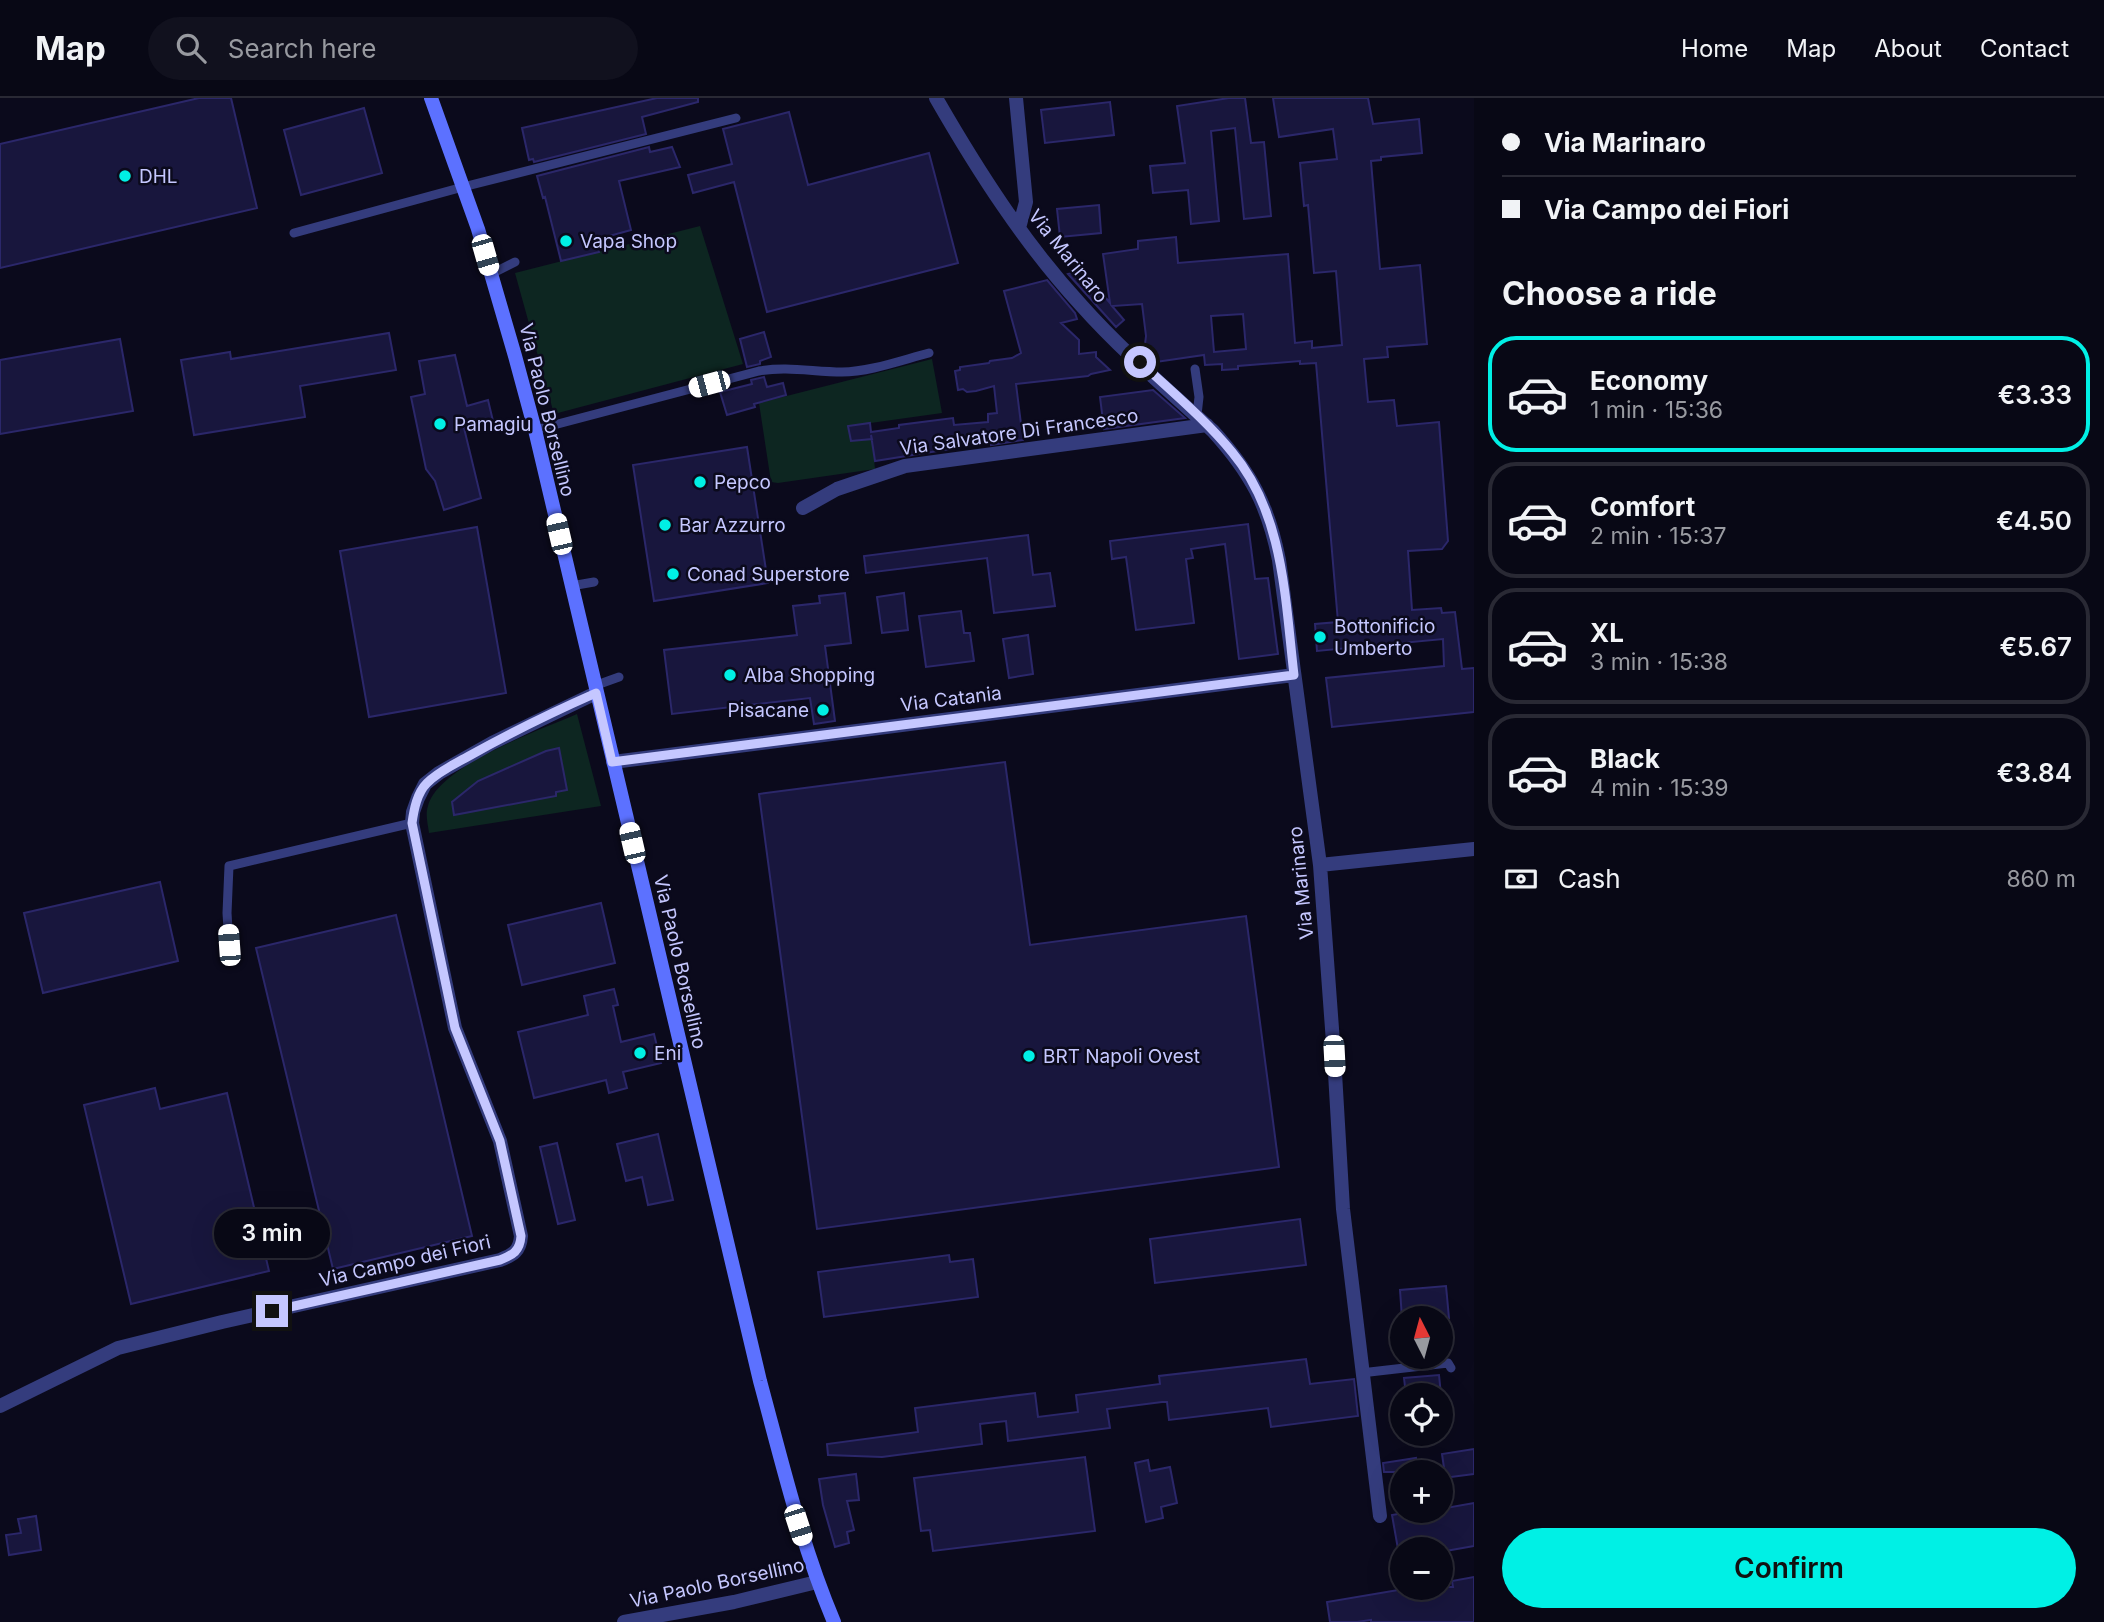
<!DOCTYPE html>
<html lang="en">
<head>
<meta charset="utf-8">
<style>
	body { margin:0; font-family:Inter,sans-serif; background:#11111e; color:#f1f3f6; height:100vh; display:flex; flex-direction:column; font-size:26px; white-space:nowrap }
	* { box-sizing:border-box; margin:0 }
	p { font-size:23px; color:#989aa0 }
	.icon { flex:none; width:38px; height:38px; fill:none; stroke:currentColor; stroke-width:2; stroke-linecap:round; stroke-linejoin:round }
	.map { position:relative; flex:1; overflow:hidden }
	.drawer { display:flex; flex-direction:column; background:#080815; width:630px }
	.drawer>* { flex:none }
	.hud { display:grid; align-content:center; height:154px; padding:0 28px; background:#080815 }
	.needle { width:46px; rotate:354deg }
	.buttons { position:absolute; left:1390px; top:1208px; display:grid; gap:14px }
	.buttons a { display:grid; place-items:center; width:63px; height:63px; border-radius:50%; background:#080815; box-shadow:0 7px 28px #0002,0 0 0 2px #292934; font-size:35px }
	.end { position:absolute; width:32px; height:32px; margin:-16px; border:9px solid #c5c7ff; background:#111; box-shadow:0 0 0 4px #111 }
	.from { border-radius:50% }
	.bubble { position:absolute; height:49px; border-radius:24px; background:#080815; box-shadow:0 7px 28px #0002,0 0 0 2px #292934; font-size:23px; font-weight:600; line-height:49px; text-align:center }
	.car { position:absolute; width:21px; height:42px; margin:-21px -10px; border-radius:9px; box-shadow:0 0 5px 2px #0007; background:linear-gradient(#fff 24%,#345 0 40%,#fff 0 76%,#345 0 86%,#fff 0) }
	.hud b { display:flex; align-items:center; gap:24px; height:66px; font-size:26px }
	.hud b+b { border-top:2px solid #292934 }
	.hud i { width:18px; height:18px; background:#f1f3f6 }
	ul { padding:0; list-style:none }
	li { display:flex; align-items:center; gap:21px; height:116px; margin:0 14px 10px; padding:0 14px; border:4px solid #292934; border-radius:28px }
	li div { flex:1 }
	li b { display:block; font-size:26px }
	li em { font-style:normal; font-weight:600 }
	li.active { border-color:#00f0e5 }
	li>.icon { width:63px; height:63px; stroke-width:1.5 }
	h2 { padding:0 28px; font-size:32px; line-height:84px }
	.pay { display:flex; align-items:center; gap:18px; height:77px; padding:0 28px; font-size:26px }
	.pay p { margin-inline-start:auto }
	.button { display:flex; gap:14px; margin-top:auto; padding:14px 28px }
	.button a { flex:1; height:80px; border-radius:42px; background:#00f0e5; color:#111; font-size:28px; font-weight:600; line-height:80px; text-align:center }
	header { display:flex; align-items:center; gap:42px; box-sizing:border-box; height:98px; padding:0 35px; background:#080815; border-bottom:2px solid #292934 }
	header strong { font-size:33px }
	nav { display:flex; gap:38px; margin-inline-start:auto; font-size:24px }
	.search { width:490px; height:63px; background:#11111e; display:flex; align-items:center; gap:18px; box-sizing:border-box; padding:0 24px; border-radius:38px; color:#989aa0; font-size:26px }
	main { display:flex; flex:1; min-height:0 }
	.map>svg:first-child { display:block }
	.green { fill:#0d2621 }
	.building { fill:#18163d; stroke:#2b276a; stroke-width:2; fill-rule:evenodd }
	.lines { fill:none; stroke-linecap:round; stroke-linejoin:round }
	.lane { stroke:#343c7d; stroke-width:9 }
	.street { stroke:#343c7d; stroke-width:14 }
	.secondary { stroke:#5c71ff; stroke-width:14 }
	.route { stroke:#c5c7ff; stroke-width:9 }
	.poi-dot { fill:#00f0e5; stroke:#0b0a1c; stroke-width:2.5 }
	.labels { text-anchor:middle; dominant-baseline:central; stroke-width:5; stroke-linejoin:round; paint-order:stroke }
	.poi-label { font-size:19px; fill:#c5c7ff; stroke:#0b0a1c; text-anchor:start }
	.street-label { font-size:19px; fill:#c5c7ff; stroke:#0b0a1c }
</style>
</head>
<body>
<header>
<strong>Map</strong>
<div class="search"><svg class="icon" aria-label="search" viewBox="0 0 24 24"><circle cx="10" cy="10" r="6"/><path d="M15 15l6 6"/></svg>Search here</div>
<nav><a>Home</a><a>Map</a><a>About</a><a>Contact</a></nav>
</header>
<main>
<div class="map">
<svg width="1474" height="1524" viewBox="0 0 1474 1524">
	<rect width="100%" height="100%" fill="#0b0a1c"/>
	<path class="green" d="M 700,128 L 743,266 L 554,316 L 515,175 Z
		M 932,261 L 942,315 L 849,328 L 851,343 L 872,341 L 875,371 L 778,385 L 771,384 L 759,305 Z
		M 577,616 L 601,708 L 429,735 C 428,727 425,716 428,708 C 438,668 540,632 577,616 Z"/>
	<path class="building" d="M 199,0 L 231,0 L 257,110 L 0,170 L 0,46 Z
		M 657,0 L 698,0 L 698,4 L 642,19 L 646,36 L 534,64 L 533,61 L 529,62 L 522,30 Z
		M 1229,0 L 1245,0 L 1251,45 L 1264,44 L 1271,118 L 1244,121 L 1235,30 L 1211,33 L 1219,123 L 1191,126 L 1188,92 L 1153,95 L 1150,68 L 1185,65 L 1177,8 Z
		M 1273,0 L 1368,0 L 1373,26 L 1419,21 L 1422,55 L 1381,59 L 1381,62 L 1371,63 L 1380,171 L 1420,167 L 1427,246 L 1387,249 L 1388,259 L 1364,261 L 1368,304 L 1394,302 L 1397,328 L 1439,324 L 1448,443 L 1442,451 L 1408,453 L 1412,512 L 1441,510 L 1442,515 L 1455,514 L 1462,571 L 1474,570 L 1474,614 L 1332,629 L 1326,580 L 1444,568 L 1443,541 L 1317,553 L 1315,526 L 1338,524 L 1316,265 L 1300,266 L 1300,263 L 1238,268 L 1238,271 L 1222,272 L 1222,266 L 1205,267 L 1204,257 L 1156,264 L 1144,254 L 1146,238 L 1142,206 L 1112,208 L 1124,222 L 1116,229 L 1068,176 L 1083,172 L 1110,205 L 1103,156 L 1138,151 L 1138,143 L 1176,139 L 1178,165 L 1288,156 L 1295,245 L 1312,243 L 1312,250 L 1342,247 L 1336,173 L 1314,175 L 1308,107 L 1304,108 L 1300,65 L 1337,61 L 1333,31 L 1279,39 ZM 1243,216 L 1246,251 L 1214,254 L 1211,218 Z
		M 1110,4 L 1114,37 L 1045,45 L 1041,12 Z
		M 364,10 L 382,75 L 301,97 L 284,32 Z
		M 789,14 L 808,87 L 929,55 L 958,165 L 767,214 L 734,84 L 693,95 L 688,77 L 732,66 L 723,31 Z
		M 649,49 L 650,54 L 672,49 L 680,69 L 619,83 L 631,132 L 595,142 L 599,154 L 561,163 L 545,99 L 543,100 L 537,78 Z
		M 1099,107 L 1101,135 L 1060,139 L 1057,111 Z
		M 1047,182 L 1075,215 L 1077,221 L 1061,225 L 1079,242 L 1079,256 L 1096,254 L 1096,259 L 1110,272 L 1091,276 L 1088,278 L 1016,286 L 1023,342 L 991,347 L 990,342 L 957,346 L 957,350 L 875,363 L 871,337 L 872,341 L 851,343 L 848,328 L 870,325 L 871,334 L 899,330 L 899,327 L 953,320 L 954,327 L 988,324 L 988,316 L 997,315 L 994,288 L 976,293 L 967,294 L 963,291 L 958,292 L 955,273 L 960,272 L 960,269 L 989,265 L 990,263 L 1012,260 L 1021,255 L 1004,193 Z
		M 764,234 L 771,259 L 760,263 L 760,266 L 747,269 L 740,241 Z
		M 389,235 L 396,272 L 300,288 L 305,319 L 194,337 L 181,262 L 230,254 L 231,261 Z
		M 120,241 L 133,313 L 0,336 L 0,262 Z
		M 455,257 L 467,308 L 488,302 L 493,323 L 464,330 L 481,400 L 444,412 L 435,383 L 426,371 L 411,299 L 425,296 L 419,263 Z
		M 764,279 L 767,289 L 783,285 L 786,297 L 754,306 L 755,309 L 727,317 L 720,294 L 752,286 L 751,282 Z
		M 1153,292 L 1185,320 L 1104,331 L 1100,299 Z
		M 747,349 L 768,485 L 654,503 L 633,367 Z
		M 1248,426 L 1255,481 L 1268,480 L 1278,556 L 1239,561 L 1225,446 L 1191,451 L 1193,460 L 1186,461 L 1194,525 L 1136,532 L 1126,459 L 1112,461 L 1110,443 Z
		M 477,429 L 506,595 L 369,619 L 340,453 Z
		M 1028,437 L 1033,477 L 1050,475 L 1055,508 L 994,515 L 987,460 L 866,475 L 864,458 Z
		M 845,495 L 851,545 L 825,548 L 835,623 L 814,626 L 810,600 L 672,616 L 664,552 L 797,537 L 793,508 L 820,505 L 819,498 Z
		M 904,495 L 908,532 L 882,535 L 877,499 Z
		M 961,513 L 964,535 L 970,535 L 974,563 L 926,569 L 919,518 Z
		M 1028,537 L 1033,576 L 1009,580 L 1003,541 Z
		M 559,650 L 567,692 L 556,694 L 556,698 L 454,717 L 452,704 L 478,683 L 546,653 Z
		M 1005,664 L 1030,847 L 1246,818 L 1279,1069 L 817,1131 L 759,696 Z
		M 160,784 L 178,863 L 43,895 L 24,815 Z
		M 601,805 L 615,865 L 522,887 L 508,827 Z
		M 396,817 L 472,1138 L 333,1171 L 256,850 Z
		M 614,891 L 618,907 L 613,908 L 621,944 L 654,936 L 661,965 L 623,974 L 627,990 L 609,995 L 606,982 L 534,1000 L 518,934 L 588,917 L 584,898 Z
		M 155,990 L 160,1011 L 227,995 L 269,1173 L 131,1206 L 84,1007 Z
		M 658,1036 L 673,1102 L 648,1107 L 642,1079 L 626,1083 L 617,1046 Z
		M 557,1045 L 575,1122 L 558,1126 L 540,1049 Z
		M 1300,1121 L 1306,1167 L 1155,1185 L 1150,1141 Z
		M 949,1157 L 950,1164 L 973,1161 L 978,1199 L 824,1219 L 818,1174 Z
		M 1446,1188 L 1449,1220 L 1402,1220 L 1400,1192 Z
		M 1306,1261 L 1310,1286 L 1354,1281 L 1358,1318 L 1271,1329 L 1268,1310 L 1169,1322 L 1167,1304 L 1162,1304 L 1107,1311 L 1110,1330 L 1008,1343 L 1006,1323 L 980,1326 L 982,1346 L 882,1359 L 828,1357 L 827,1346 L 918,1334 L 915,1310 L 1035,1295 L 1038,1319 L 1078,1314 L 1076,1297 L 1160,1286 L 1159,1278 Z
		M 1439,1277 L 1441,1297 L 1406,1297 L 1404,1280 Z
		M 1474,1351 L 1474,1376 L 1451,1379 L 1445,1377 L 1442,1356 Z
		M 1085,1359 L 1095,1433 L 933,1453 L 930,1432 L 921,1433 L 914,1380 Z
		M 1416,1360 L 1418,1374 L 1384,1374 L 1383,1365 Z
		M 1148,1362 L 1150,1373 L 1170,1369 L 1177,1405 L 1161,1409 L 1163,1420 L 1146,1424 L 1135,1365 Z
		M 856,1376 L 859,1402 L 847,1403 L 854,1432 L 847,1434 L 849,1445 L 835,1449 L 823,1407 L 819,1381 Z
		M 1474,1405 L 1474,1448 L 1440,1454 L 1440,1451 L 1398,1451 L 1392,1417 L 1415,1413 L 1415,1415 L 1440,1412 L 1440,1411 Z
		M 36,1418 L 41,1452 L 9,1457 L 6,1437 L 21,1435 L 18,1421 Z
		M 1474,1479 L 1474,1524 L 1371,1524 L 1371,1522 L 1357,1524 L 1330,1524 L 1327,1504 L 1416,1489 L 1453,1489 L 1452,1483 Z"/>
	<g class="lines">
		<path class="lane" d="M 294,135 L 463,89 L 736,20
			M 491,176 L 515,164
			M 1195,271 L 1199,299 L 1197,317
			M 535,332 L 759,273 C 787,268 814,274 842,274 C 869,274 902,262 929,255
			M 571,488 L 594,484
			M 594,588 L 619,579
			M 229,847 L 227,815 L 229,768 L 412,725
			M 1361,1275 L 1448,1265 L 1451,1270"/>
		<path class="street" d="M 936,0 C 978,73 1024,145 1081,207 C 1120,251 1169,293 1213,333 C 1251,375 1268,407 1279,462 L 1320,767 L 1334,958 L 1343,1111 L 1380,1418
			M 1016,0 L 1026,104 L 1019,130
			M 803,410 L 837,391 L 905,368 L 1207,327
			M 613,664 L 1294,577
			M 1320,767 L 1474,751
			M 0,1308 L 118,1250 L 222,1224 L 500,1162 C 513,1157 520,1153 521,1138 L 500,1043 L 455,930 L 412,725 L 413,714 L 418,700 L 425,686 L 439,675 L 492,645 L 596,595
			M 624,1524 L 734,1504 L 817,1484"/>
		<path class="secondary" d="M 431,0 L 478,131 L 515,258 L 535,332 L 760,1283 C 782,1364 801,1446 834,1524"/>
	</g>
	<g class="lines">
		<path class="route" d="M 272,1213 L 500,1162 C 513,1157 520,1153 521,1138 L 500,1043 L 455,930 L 412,725 C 414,711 417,695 427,685 C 439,673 455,666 469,658 C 510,635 553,614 596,595 L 612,664 L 1294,577 C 1285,501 1284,416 1232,354 C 1205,321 1171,293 1140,264"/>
	</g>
	<g class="poi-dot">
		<circle cx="125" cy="78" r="7"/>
		<circle cx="566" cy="143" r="7"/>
		<circle cx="440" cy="326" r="7"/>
		<circle cx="700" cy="384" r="7"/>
		<circle cx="665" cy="427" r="7"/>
		<circle cx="673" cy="476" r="7"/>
		<circle cx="1320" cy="539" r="7"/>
		<circle cx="730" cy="577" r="7"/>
		<circle cx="823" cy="612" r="7"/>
		<circle cx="640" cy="955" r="7"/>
		<circle cx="1029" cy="958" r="7"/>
	</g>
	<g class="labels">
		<g class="poi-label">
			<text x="139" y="78">DHL</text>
			<text x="580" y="143">Vapa Shop</text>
			<text x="454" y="326">Pamagiu</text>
			<text x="714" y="384">Pepco</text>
			<text x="679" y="427">Bar Azzurro</text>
			<text x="687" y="476">Conad Superstore</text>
			<text x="1334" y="528">Bottonificio<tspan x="1334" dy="22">Umberto</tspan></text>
			<text x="744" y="577">Alba Shopping</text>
			<text x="809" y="612" text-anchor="end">Pisacane</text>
			<text x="654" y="955">Eni</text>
			<text x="1043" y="958">BRT Napoli Ovest</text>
		</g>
		<g class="street-label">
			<text transform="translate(1068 158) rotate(51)">Via Marinaro</text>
			<text transform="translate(547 312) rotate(76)">Via Paolo Borsellino</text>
			<text transform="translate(1019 334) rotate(-8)">Via Salvatore Di Francesco</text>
			<text transform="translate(951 601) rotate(-7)">Via Catania</text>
			<text transform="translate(1301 785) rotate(-96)">Via Marinaro</text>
			<text transform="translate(680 864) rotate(77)">Via Paolo Borsellino</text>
			<text transform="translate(405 1163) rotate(-13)">Via Campo dei Fiori</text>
			<text transform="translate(717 1485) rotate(-12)">Via Paolo Borsellino</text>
		</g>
	</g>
</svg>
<div class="buttons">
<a><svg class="needle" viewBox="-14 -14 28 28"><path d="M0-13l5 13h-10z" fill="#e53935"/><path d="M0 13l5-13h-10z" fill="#989aa0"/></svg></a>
<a><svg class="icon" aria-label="locate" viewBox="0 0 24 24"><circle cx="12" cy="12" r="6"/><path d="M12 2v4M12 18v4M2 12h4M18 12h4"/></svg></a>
<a>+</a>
<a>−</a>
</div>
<i class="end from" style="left:1140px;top:264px"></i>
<i class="end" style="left:272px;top:1213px"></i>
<div class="bubble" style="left:214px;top:1111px;width:116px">3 min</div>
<i class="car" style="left:485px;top:157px;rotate:164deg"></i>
<i class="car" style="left:709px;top:286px;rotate:255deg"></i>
<i class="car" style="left:559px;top:436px;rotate:347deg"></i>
<i class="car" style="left:632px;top:745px;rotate:347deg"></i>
<i class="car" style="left:229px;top:847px;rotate:356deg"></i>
<i class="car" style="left:1334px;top:958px;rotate:177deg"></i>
<i class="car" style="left:798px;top:1427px;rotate:162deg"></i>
</div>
<section class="drawer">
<div class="hud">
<b><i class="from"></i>Via Marinaro</b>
<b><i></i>Via Campo dei Fiori</b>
</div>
<h2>Choose a ride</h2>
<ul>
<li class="active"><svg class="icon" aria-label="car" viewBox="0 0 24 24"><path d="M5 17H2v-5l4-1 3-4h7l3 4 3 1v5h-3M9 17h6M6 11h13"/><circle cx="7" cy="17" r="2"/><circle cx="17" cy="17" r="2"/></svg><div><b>Economy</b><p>1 min · 15:36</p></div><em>€3.33</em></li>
<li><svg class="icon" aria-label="car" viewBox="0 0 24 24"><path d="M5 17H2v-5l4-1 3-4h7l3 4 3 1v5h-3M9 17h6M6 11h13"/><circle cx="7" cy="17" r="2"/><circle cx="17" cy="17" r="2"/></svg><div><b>Comfort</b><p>2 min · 15:37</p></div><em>€4.50</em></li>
<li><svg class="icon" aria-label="car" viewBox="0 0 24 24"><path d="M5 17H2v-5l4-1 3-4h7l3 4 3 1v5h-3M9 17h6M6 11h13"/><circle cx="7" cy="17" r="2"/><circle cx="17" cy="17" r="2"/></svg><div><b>XL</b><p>3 min · 15:38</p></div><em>€5.67</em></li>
<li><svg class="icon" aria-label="car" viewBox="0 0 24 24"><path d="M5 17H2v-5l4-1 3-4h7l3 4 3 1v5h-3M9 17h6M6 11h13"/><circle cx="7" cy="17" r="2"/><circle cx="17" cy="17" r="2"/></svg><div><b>Black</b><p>4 min · 15:39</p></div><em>€3.84</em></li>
</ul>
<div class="pay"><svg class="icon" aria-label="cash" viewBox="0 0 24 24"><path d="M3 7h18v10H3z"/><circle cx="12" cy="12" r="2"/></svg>Cash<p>860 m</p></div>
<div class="button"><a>Confirm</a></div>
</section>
</main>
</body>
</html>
